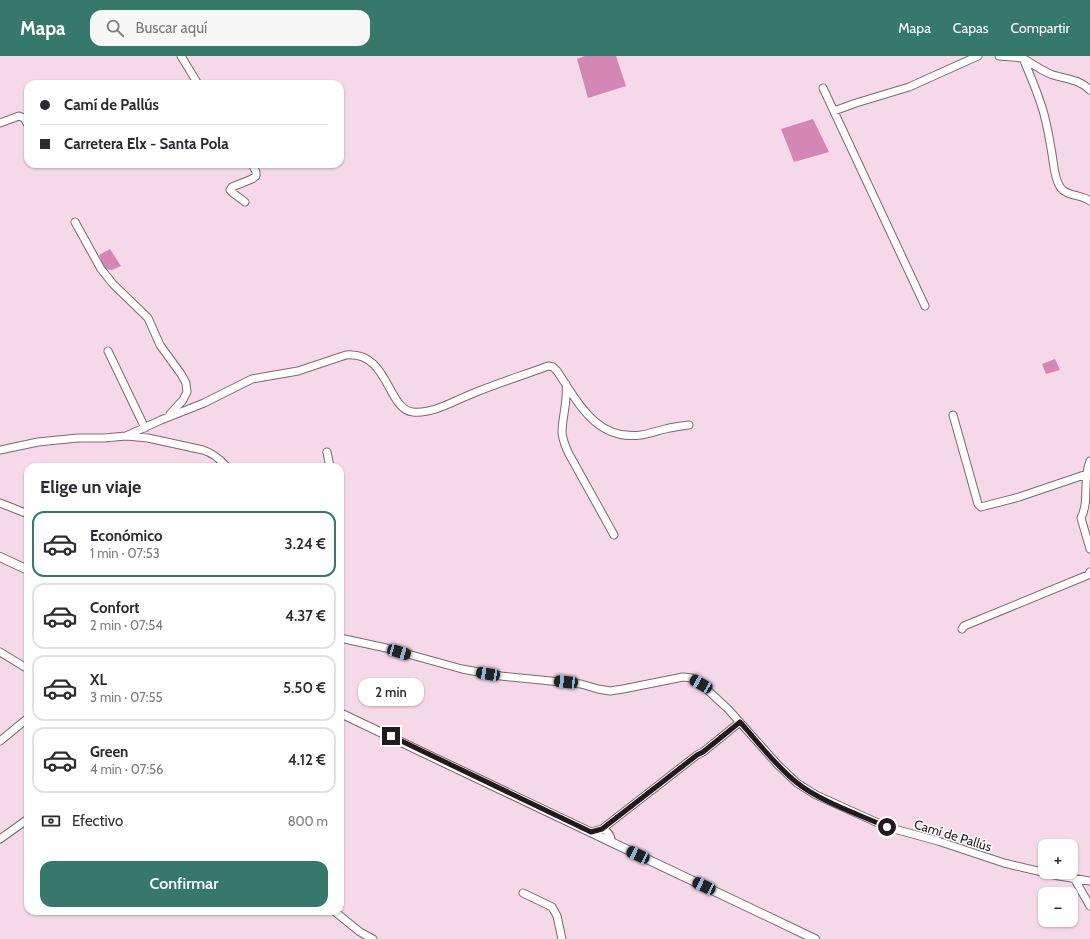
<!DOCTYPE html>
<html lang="es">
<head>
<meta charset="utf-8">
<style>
	body { margin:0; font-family:Cabin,sans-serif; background:#f7f7f7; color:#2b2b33; height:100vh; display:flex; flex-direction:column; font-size:15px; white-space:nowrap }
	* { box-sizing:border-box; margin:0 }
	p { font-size:13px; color:#7c7c81 }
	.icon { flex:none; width:22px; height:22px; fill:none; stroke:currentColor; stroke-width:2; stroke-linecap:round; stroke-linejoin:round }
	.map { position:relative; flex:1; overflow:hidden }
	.side { position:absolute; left:24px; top:407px; width:320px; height:452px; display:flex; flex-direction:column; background:#fff; border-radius:12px; box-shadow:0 1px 3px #0004 }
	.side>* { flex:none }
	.hud { position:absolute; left:24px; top:24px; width:320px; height:88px; border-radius:12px; box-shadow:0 1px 3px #0004; display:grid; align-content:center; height:88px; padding:0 16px; background:#fff }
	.tools { position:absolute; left:1038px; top:783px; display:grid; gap:8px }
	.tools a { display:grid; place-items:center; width:40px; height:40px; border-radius:8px; background:#fff; box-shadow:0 1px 3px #0004; font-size:20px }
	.end { position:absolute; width:18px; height:18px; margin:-9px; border:5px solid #23191f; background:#fff; box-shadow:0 0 0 2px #fff }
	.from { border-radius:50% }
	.bubble { position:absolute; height:28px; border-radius:12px; background:#fff; box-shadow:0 1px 3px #0004; font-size:13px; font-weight:600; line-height:28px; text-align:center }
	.car { position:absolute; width:12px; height:24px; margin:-12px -6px; border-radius:5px; box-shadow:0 0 3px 1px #0007; background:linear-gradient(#222 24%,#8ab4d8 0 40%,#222 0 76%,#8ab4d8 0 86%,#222 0) }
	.hud b { display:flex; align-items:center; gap:14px; height:38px; font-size:15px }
	.hud b+b { border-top:1px solid #e1e1e2 }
	.hud i { width:10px; height:10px; background:#2b2b33 }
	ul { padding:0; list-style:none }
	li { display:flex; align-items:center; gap:12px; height:66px; margin:0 8px 6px; padding:0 8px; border:2px solid #e1e1e2; border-radius:12px }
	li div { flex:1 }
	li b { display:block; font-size:15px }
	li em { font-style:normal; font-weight:600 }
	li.active { border-color:#36786a }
	li>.icon { width:36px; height:36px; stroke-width:1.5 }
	h2 { padding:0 16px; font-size:18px; line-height:48px }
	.pay { display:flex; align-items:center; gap:10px; height:44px; padding:0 16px; font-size:15px }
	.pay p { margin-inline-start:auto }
	.button { display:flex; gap:8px; margin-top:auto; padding:8px 16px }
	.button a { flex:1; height:46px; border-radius:12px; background:#36786a; color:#fff; font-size:16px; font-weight:600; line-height:46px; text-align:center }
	header { display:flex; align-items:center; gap:24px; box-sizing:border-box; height:56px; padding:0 20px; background:#36786a; color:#fff }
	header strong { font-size:19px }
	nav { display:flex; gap:22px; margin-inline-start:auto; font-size:14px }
	.search { width:280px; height:36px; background:#f7f7f7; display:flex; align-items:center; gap:10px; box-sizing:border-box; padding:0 14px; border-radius:12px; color:#7c7c81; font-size:15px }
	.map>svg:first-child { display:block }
	.water { fill:#d486b5 }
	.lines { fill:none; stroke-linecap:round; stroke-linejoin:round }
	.minor-casing { stroke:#7e6674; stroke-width:9 }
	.major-casing { stroke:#7e6674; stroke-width:10 }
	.minor { stroke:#fff; stroke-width:7 }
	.major { stroke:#fff; stroke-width:8 }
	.route { stroke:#23191f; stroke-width:5 }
	.labels { text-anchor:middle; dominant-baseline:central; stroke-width:3; stroke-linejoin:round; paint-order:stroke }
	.street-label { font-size:13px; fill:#23191f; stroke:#fff }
</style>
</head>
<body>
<header>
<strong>Mapa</strong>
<div class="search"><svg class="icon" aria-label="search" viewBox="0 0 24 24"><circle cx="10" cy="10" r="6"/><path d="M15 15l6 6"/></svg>Buscar aquí</div>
<nav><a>Mapa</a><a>Capas</a><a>Compartir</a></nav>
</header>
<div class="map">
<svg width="1090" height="883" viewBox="0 0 1090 883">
	<rect width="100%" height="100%" fill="#f6d9e9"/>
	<path class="water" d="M 585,0 L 616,0 L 626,30 L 588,42 L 577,3 Z
		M 813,63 L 829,96 L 794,106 L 781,73 Z
		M 110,193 L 121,210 L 112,214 L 105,213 L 99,199 Z
		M 1055,303 L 1060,314 L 1046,318 L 1042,308 Z"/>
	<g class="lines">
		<defs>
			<path id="minor" d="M 181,0 L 198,28
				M 999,0 L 1023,2 C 1031,22 1040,41 1045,62 C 1048,74 1050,86 1052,98 C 1054,110 1054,121 1060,131 C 1067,141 1081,138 1090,145
				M 1023,2 C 1032,8 1042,15 1053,19 C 1066,23 1079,23 1090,34
				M 823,32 L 925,250
				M 834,55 L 856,47 L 909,31 L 978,0
				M 0,67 L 19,60 L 24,62 L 28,69
				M 245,146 L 233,137 L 230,134 L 232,131 L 252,123 L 256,120 L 256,116 L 252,108
				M 75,166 L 101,213 L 113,228 L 148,262 L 160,289 L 181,318 L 186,327 L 187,336 L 183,344 L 170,358
				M 108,295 L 145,372
				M 566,328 C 568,345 562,361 562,377 C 563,384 566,392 569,398 L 614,479
				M 953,359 L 978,448 L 981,451 L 1019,441 L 1087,418
				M 126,380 L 148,382 L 203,394 C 213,397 220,403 227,411
				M 0,394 L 38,386 L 78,382 L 104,382 L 126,380 L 161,364 L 204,347 L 252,323 L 298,315 L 346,299 C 389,295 387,354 413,356 C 434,358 455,344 474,337 C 498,327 524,319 548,310 L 553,311 L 557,315 C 578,346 596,385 641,379 C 649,378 657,375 665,373 C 673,371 681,370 689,369
				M 327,396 L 330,411
				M 1090,405 C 1082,425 1090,444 1081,462 L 1090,493
				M 0,447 L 28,458
				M 962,573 L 964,570 L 1088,519 L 1090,516
				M 340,582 L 386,592 L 462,613 L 501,620 L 581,628 L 598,633 L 610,635 L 623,633 L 683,621 L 692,622 L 701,628 L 728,653 L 778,709 L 797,727 L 816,739 L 887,771 L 938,785 L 1004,807 L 1059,820 L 1090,825
				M 0,596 L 28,613
				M 0,685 L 28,662
				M 602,773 C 609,775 611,780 612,787
				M 591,776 L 602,773 L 697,699 L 703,696 L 740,666
				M 0,783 L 28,763
				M 1074,822 L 1090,850
				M 523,837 L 552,851 L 557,860 L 562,883
				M 334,855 L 360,876 L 373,883"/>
			<path id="major" d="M 0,501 L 28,514
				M 340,657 L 815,883"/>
		</defs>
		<use href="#minor" class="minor-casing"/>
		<use href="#major" class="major-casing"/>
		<use href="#minor" class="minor"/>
		<use href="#major" class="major"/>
	</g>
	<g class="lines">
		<path class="route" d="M 391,680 L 591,776 L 602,773 L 697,699 L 703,696 L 740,666 C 758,686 775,709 796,726 C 819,745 860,759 887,771"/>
	</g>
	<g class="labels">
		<g class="street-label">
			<text transform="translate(953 779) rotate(17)">Camí de Pallús</text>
		</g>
	</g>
</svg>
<div class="tools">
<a>+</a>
<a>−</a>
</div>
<i class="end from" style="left:887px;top:771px"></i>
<i class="end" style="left:391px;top:680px"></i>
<div class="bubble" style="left:358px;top:622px;width:66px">2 min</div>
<i class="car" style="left:399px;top:596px;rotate:106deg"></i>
<i class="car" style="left:488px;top:618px;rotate:279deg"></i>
<i class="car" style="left:566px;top:626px;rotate:276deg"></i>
<i class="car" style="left:701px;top:628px;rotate:300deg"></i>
<i class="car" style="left:638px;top:799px;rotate:295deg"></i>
<i class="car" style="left:704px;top:830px;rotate:295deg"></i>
<div class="hud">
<b><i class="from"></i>Camí de Pallús</b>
<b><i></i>Carretera Elx - Santa Pola</b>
</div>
<section class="side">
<h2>Elige un viaje</h2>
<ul>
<li class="active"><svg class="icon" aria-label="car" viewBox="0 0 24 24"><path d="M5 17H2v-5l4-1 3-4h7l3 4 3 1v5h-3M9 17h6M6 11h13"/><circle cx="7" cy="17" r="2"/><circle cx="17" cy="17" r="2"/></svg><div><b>Económico</b><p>1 min · 07:53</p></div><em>3.24 €</em></li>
<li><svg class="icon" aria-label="car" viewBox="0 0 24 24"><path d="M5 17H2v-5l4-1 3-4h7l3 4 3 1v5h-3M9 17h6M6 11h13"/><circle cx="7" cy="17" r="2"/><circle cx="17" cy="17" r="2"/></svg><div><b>Confort</b><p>2 min · 07:54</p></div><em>4.37 €</em></li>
<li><svg class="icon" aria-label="car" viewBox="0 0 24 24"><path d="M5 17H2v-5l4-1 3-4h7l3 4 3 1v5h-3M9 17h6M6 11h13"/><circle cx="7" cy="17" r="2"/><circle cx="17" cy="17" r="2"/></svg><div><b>XL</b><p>3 min · 07:55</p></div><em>5.50 €</em></li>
<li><svg class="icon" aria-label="car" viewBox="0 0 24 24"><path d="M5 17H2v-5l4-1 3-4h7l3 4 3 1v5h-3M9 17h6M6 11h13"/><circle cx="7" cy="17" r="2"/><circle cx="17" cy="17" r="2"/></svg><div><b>Green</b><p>4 min · 07:56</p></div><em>4.12 €</em></li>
</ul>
<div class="pay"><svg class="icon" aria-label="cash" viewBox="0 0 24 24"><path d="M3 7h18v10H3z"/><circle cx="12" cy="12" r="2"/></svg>Efectivo<p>800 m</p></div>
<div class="button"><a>Confirmar</a></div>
</section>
</div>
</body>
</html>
